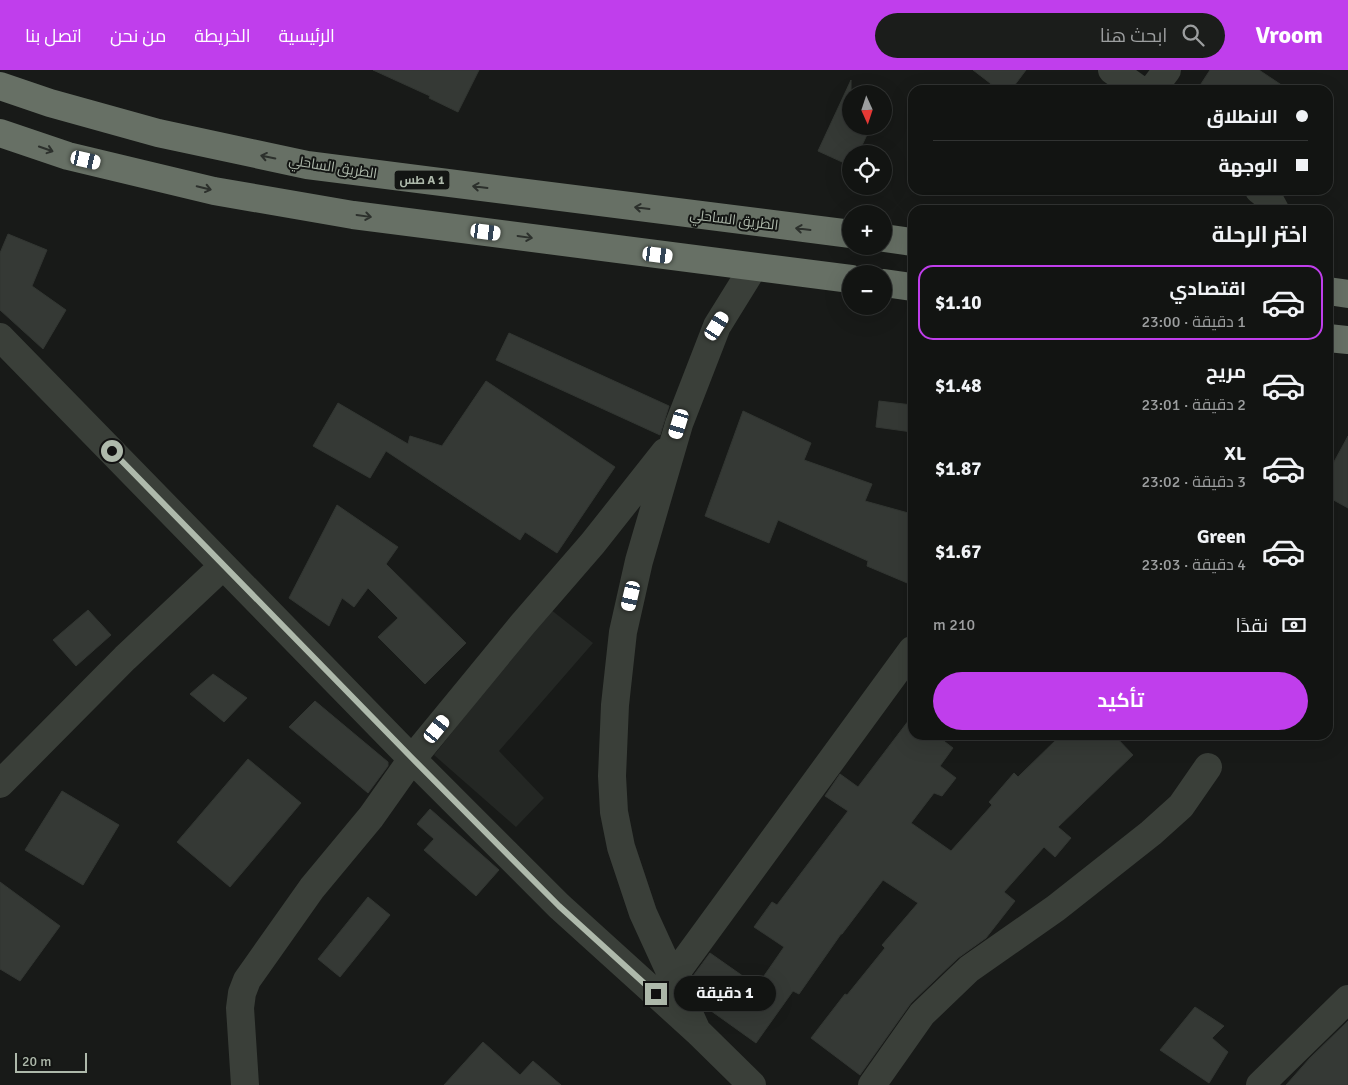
<!DOCTYPE html>
<html lang="ar">
<head>
<meta charset="utf-8">
<style>
	body { margin:0; font-family:Signika,Cairo,sans-serif; background:#1b1d1b; color:#f1f3f6; direction:rtl; height:100vh; display:flex; flex-direction:column; font-size:19px; white-space:nowrap }
	* { box-sizing:border-box; margin:0 }
	p { font-size:16px; color:#9c9e9f }
	.icon { flex:none; width:28px; height:28px; fill:none; stroke:currentColor; stroke-width:2; stroke-linecap:round; stroke-linejoin:round }
	.map { position:relative; flex:1; overflow:hidden; direction:ltr }
	.side { position:absolute; left:908px; top:135px; width:425px; height:535px; display:flex; flex-direction:column; background:#121412; border-radius:15px; box-shadow:0 5px 20px #0002,0 0 0 1px #313332; direction:rtl }
	.side>* { flex:none }
	.top-card { position:absolute; left:908px; top:15px; width:425px; height:110px; border-radius:15px; box-shadow:0 5px 20px #0002,0 0 0 1px #313332; direction:rtl; display:grid; align-content:center; height:110px; padding:0 25px; background:#121412 }
	.needle { width:32px; rotate:177deg }
	.controls { position:absolute; left:842px; top:15px; display:grid; gap:10px }
	.controls a { display:grid; place-items:center; width:50px; height:50px; border-radius:50%; background:#121412; box-shadow:0 5px 20px #0002,0 0 0 1px #313332; font-size:25px }
	.scale { position:absolute; left:15px; bottom:12px; width:72px; box-sizing:border-box; padding-left:5px; border:2px solid #aeb9ab; border-top:0; font-size:14px; line-height:18px; white-space:nowrap; color:#aeb9ab; -webkit-text-stroke:4px #131513; paint-order:stroke }
	.end { position:absolute; width:22px; height:22px; margin:-11px; border:6px solid #aeb9ab; background:#111; box-shadow:0 0 0 2px #111 }
	.from { border-radius:50% }
	.bubble { position:absolute; height:35px; border-radius:18px; background:#121412; box-shadow:0 5px 20px #0002,0 0 0 1px #313332; font-size:16px; font-weight:700; line-height:35px; text-align:center; direction:rtl }
	.car { position:absolute; width:15px; height:30px; margin:-15px -8px; border-radius:6px; box-shadow:0 0 4px 1px #0007; background:linear-gradient(#fff 24%,#345 0 40%,#fff 0 76%,#345 0 86%,#fff 0) }
	.top-card b { display:flex; align-items:center; gap:18px; height:48px; font-size:19px }
	.top-card b+b { border-top:1px solid #313332 }
	.top-card i { width:12px; height:12px; background:#f1f3f6 }
	ul { padding:0; list-style:none }
	li { display:flex; align-items:center; gap:15px; height:75px; margin:0 10px 8px; padding:0 15px; border:2px solid transparent; border-radius:15px }
	li div { flex:1 }
	li b { display:block; font-size:19px }
	li em { font-style:normal; font-weight:700 }
	li.current { border-color:#c03eec }
	li>.icon { width:45px; height:45px; stroke-width:1.5 }
	h2 { padding:0 25px; font-size:22px; line-height:60px }
	.pay { display:flex; align-items:center; gap:12px; height:55px; padding:0 25px; font-size:19px }
	.pay p { margin-inline-start:auto }
	.primary-button { display:flex; gap:10px; margin-top:auto; padding:10px 25px }
	.primary-button a { flex:1; height:58px; border-radius:30px; background:#c03eec; color:#fff; font-size:20px; font-weight:700; line-height:58px; text-align:center }
	header { display:flex; align-items:center; gap:30px; box-sizing:border-box; height:70px; padding:0 25px; background:#c03eec; color:#fff }
	header strong { font-size:24px }
	nav { display:flex; gap:28px; margin-inline-start:auto; font-size:18px }
	.search { width:350px; height:45px; background:#1b1d1b; display:flex; align-items:center; gap:12px; box-sizing:border-box; padding:0 18px; border-radius:28px; color:#9c9e9f; font-size:19px }
	.map>svg:first-child { display:block }
	.built { fill:#242724 }
	.building { fill:#353935; stroke:#323632 }
	.lines { fill:none; stroke-linecap:round; stroke-linejoin:round }
	.minor { stroke:#3a3f39; stroke-width:28 }
	.highway { stroke:#677065; stroke-width:28 }
	.oneway { stroke:#2c302c }
	.route { stroke:#aeb9ab; stroke-width:6 }
	.labels { text-anchor:middle; dominant-baseline:central; stroke-width:4; stroke-linejoin:round; paint-order:stroke }
	.shield { fill:#131513; stroke:#80887d; stroke-width:1 }
	.shield-label { font-size:12px; font-weight:bold; fill:#aeb9ab }
	.street-label { font-size:14px; fill:#aeb9ab; stroke:#131513 }
</style>
</head>
<body>
<header>
<strong>Vroom</strong>
<div class="search"><svg class="icon" aria-label="search" viewBox="0 0 24 24"><circle cx="10" cy="10" r="6"/><path d="M15 15l6 6"/></svg>ابحث هنا</div>
<nav><a>الرئيسية</a><a>الخريطة</a><a>من نحن</a><a>اتصل بنا</a></nav>
</header>
<div class="map">
<svg width="1348" height="1015" viewBox="0 0 1348 1015">
	<rect width="100%" height="100%" fill="#181a18"/>
	<path class="built" d="M 550,539 L 593,573 L 499,681 L 544,728 L 516,757 L 434,685 Z"/>
	<path class="building" d="M 373,0 L 479,0 L 458,42 L 429,28 L 430,26 Z
		M 973,0 L 1026,0 L 1011,20 L 999,20 Z
		M 1210,0 L 1259,0 L 1289,20 L 1197,20 Z
		M 851,10 L 851,56 L 871,56 L 858,84 L 851,84 L 851,96 L 818,81 Z
		M 8,164 L 47,180 L 32,216 L 66,240 L 43,279 L 0,240 L 0,183 Z
		M 509,263 L 669,336 L 660,365 L 496,290 Z
		M 486,311 L 615,397 L 557,483 L 525,462 L 520,470 L 386,381 L 370,408 L 313,376 L 338,333 L 408,374 L 410,366 L 442,376 Z
		M 879,331 L 912,335 L 912,362 L 876,357 Z
		M 743,341 L 811,373 L 804,390 L 872,414 L 865,431 L 912,444 L 912,515 L 867,496 L 868,491 L 778,450 L 769,473 L 705,446 Z
		M 1348,366 L 1348,438 L 1328,427 L 1328,403 Z
		M 337,435 L 398,477 L 386,494 L 466,573 L 425,614 L 378,567 L 398,548 L 368,518 L 354,537 L 342,528 L 329,556 L 289,528 Z
		M 88,540 L 111,565 L 76,596 L 53,570 Z
		M 213,604 L 247,628 L 224,652 L 190,624 Z
		M 315,631 L 388,692 L 388,696 L 368,723 L 289,657 Z
		M 912,646 L 912,665 L 936,665 L 953,678 L 940,696 L 956,708 L 942,726 L 934,723 L 911,753 L 951,781 L 992,735 L 989,732 L 1014,703 L 1018,707 L 1061,665 L 1114,665 L 1133,685 L 1058,757 L 1071,768 L 1055,787 L 1044,777 L 1004,822 L 1015,831 L 986,868 L 958,888 L 911,933 L 860,1005 L 811,968 L 845,924 L 847,925 L 885,878 L 882,875 L 918,833 L 883,810 L 842,864 L 841,864 L 799,924 L 793,921 L 756,973 L 707,938 L 693,906 L 710,883 L 757,916 L 784,877 L 754,857 L 772,832 L 777,835 L 848,741 L 825,726 L 840,704 L 858,717 Z
		M 248,689 L 301,733 L 230,817 L 177,772 Z
		M 62,721 L 119,755 L 83,815 L 25,780 Z
		M 430,739 L 499,800 L 476,826 L 424,780 L 434,769 L 417,754 Z
		M 0,812 L 60,856 L 20,911 L 0,899 Z
		M 368,827 L 390,845 L 340,907 L 318,889 Z
		M 1195,937 L 1224,956 L 1212,968 L 1228,982 L 1209,1013 L 1160,980 Z
		M 1348,951 L 1348,1015 L 1286,1015 L 1310,988 Z
		M 483,972 L 520,1005 L 533,991 L 561,1015 L 444,1015 Z"/>
	<g class="lines">
		<path class="minor" d="M 1112,0 L 1140,20
			M 1152,20 L 1167,0
			M 1259,120 L 1268,127 L 1275,140
			M 0,267 L 412,689 L 559,836 L 697,961
			M 0,714 L 125,588 L 223,496
			M 673,907 L 912,580
			M 245,1015 L 240,938 L 242,923 L 247,910 L 312,818 L 371,747 L 412,689 L 522,555 L 593,473 L 665,382
			M 752,1015 L 697,961 L 643,843 L 621,777 L 614,742 L 612,706 L 615,635 L 623,562 L 639,491 L 679,354 L 717,256 L 753,198
			M 872,1015 L 922,944 L 969,899 L 1056,838 L 1151,763 L 1181,736 L 1208,697
			M 1260,1015 L 1348,929"/>
		<path class="highway" d="M 0,16 L 50,33 L 158,63 L 307,95 L 851,164
			M 0,63 L 68,86 L 214,121 L 353,145 L 851,209
			M 884,168 L 912,172
			M 884,213 L 912,217
			M 1328,221 L 1348,224
			M 1328,268 L 1348,270"/>
	</g>
	<defs><path id="oneway-shaft" d="M-6 0H5M1.5-3L5.5 0L1.5 3" fill="none" stroke-width="1.6" stroke-linecap="round" stroke-linejoin="round" transform="scale(1.25)"/></defs>
	<g class="oneway">
		<use href="#oneway-shaft" transform="translate(46 79) rotate(19)"/>
		<use href="#oneway-shaft" transform="translate(268 87) rotate(-168)"/>
		<use href="#oneway-shaft" transform="translate(480 117) rotate(-173)"/>
		<use href="#oneway-shaft" transform="translate(204 118) rotate(13)"/>
		<use href="#oneway-shaft" transform="translate(642 138) rotate(-173)"/>
		<use href="#oneway-shaft" transform="translate(364 146) rotate(8)"/>
		<use href="#oneway-shaft" transform="translate(803 159) rotate(-173)"/>
		<use href="#oneway-shaft" transform="translate(525 167) rotate(8)"/>
	</g>
	<g class="lines">
		<path class="route" d="M 112,381 L 412,688 L 559,836 L 656,924"/>
	</g>
	<g class="labels">
		<rect class="shield" x="394.5" y="100.5" width="55" height="19" rx="4"/>
		<g class="shield-label">
			<text x="422" y="110">طس A 1</text>
		</g>
		<g class="street-label">
			<text transform="translate(333 97) rotate(9)">الطريق الساحلي</text>
			<text transform="translate(734 150) rotate(7)">الطريق الساحلي</text>
		</g>
	</g>
</svg>
<div class="controls">
<a><svg class="needle" viewBox="-14 -14 28 28"><path d="M0-13l5 13h-10z" fill="#e53935"/><path d="M0 13l5-13h-10z" fill="#9c9e9f"/></svg></a>
<a><svg class="icon" aria-label="locate" viewBox="0 0 24 24"><circle cx="12" cy="12" r="6"/><path d="M12 2v4M12 18v4M2 12h4M18 12h4"/></svg></a>
<a>+</a>
<a>−</a>
</div>
<div class="scale">20 m</div>
<i class="end from" style="left:112px;top:381px"></i>
<i class="end" style="left:656px;top:924px"></i>
<div class="bubble" style="left:674px;top:906px;width:102px">1 دقيقة</div>
<i class="car" style="left:86px;top:90px;rotate:103deg"></i>
<i class="car" style="left:486px;top:162px;rotate:97deg"></i>
<i class="car" style="left:658px;top:185px;rotate:97deg"></i>
<i class="car" style="left:717px;top:256px;rotate:32deg"></i>
<i class="car" style="left:679px;top:354px;rotate:197deg"></i>
<i class="car" style="left:631px;top:526px;rotate:193deg"></i>
<i class="car" style="left:437px;top:659px;rotate:39deg"></i>
<div class="top-card">
<b><i class="from"></i>الانطلاق</b>
<b><i></i>الوجهة</b>
</div>
<section class="side">
<h2>اختر الرحلة</h2>
<ul>
<li class="current"><svg class="icon" aria-label="car" viewBox="0 0 24 24"><path d="M5 17H2v-5l4-1 3-4h7l3 4 3 1v5h-3M9 17h6M6 11h13"/><circle cx="7" cy="17" r="2"/><circle cx="17" cy="17" r="2"/></svg><div><b>اقتصادي</b><p>1 دقيقة · 23:00</p></div><em>$1.10</em></li>
<li><svg class="icon" aria-label="car" viewBox="0 0 24 24"><path d="M5 17H2v-5l4-1 3-4h7l3 4 3 1v5h-3M9 17h6M6 11h13"/><circle cx="7" cy="17" r="2"/><circle cx="17" cy="17" r="2"/></svg><div><b>مريح</b><p>2 دقيقة · 23:01</p></div><em>$1.48</em></li>
<li><svg class="icon" aria-label="car" viewBox="0 0 24 24"><path d="M5 17H2v-5l4-1 3-4h7l3 4 3 1v5h-3M9 17h6M6 11h13"/><circle cx="7" cy="17" r="2"/><circle cx="17" cy="17" r="2"/></svg><div><b>XL</b><p>3 دقيقة · 23:02</p></div><em>$1.87</em></li>
<li><svg class="icon" aria-label="car" viewBox="0 0 24 24"><path d="M5 17H2v-5l4-1 3-4h7l3 4 3 1v5h-3M9 17h6M6 11h13"/><circle cx="7" cy="17" r="2"/><circle cx="17" cy="17" r="2"/></svg><div><b>Green</b><p>4 دقيقة · 23:03</p></div><em>$1.67</em></li>
</ul>
<div class="pay"><svg class="icon" aria-label="cash" viewBox="0 0 24 24"><path d="M3 7h18v10H3z"/><circle cx="12" cy="12" r="2"/></svg>نقدًا<p>210 m</p></div>
<div class="primary-button"><a>تأكيد</a></div>
</section>
</div>
</body>
</html>
